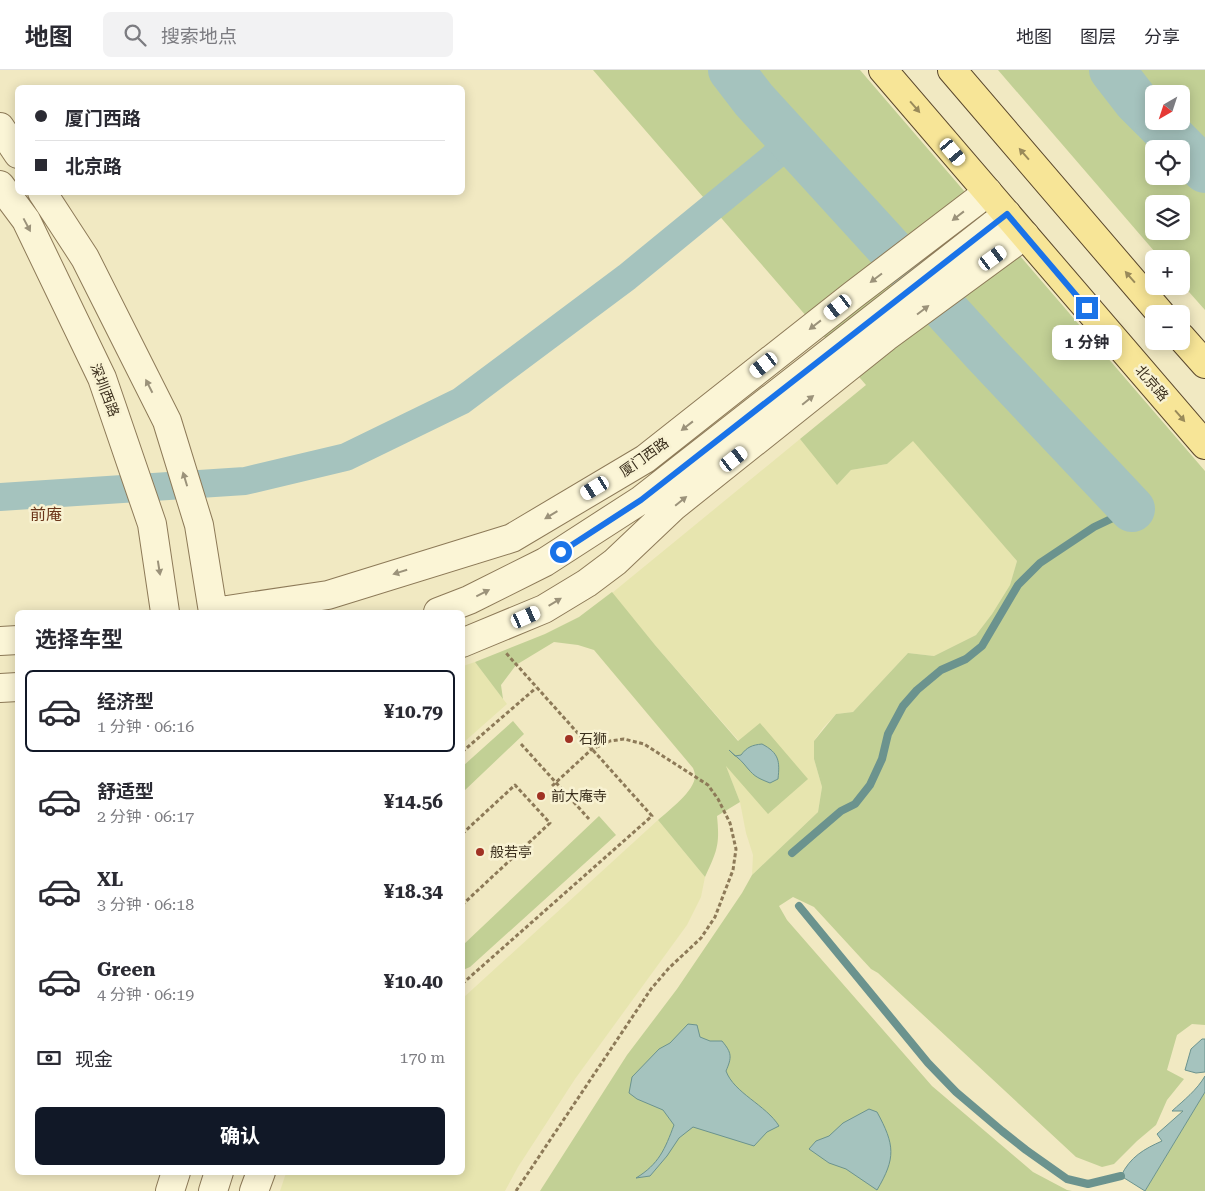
<!DOCTYPE html>
<html lang="zh">
<head>
<meta charset="utf-8">
<style>
	body { margin:0; font-family:"Roboto Serif","Noto Sans SC",serif; background:#f2f2f3; color:#2b2b33; height:100vh; display:flex; flex-direction:column; font-size:19px; white-space:nowrap }
	* { box-sizing:border-box; margin:0 }
	p { font-size:16px; color:#7c7c81 }
	.icon { flex:none; width:28px; height:28px; fill:none; stroke:currentColor; stroke-width:2; stroke-linecap:round; stroke-linejoin:round }
	.map { position:relative; flex:1; overflow:hidden }
	.sheet { position:absolute; left:15px; top:540px; width:450px; height:565px; display:flex; flex-direction:column; background:#fff; border-radius:8px; box-shadow:0 2px 12px #0003 }
	.sheet>* { flex:none }
	.top-card { position:absolute; left:15px; top:15px; width:450px; height:110px; border-radius:8px; box-shadow:0 2px 12px #0003; display:grid; align-content:center; height:110px; padding:0 20px; background:#fff }
	.needle { width:32px; rotate:219deg }
	.buttons { position:absolute; left:1145px; top:15px; display:grid; gap:10px }
	.buttons a { display:grid; place-items:center; width:45px; height:45px; border-radius:8px; background:#fff; box-shadow:0 2px 12px #0003; font-size:25px }
	.end { position:absolute; width:22px; height:22px; margin:-11px; border:6px solid #1a73e8; background:#fff; box-shadow:0 0 0 2px #fff }
	.from { border-radius:50% }
	.bubble { position:absolute; height:35px; border-radius:8px; background:#fff; box-shadow:0 2px 12px #0003; font-size:16px; font-weight:700; line-height:35px; text-align:center }
	.car { position:absolute; width:15px; height:30px; margin:-15px -8px; border-radius:6px; box-shadow:0 0 4px 1px #0007; background:linear-gradient(#fff 24%,#345 0 40%,#fff 0 76%,#345 0 86%,#fff 0) }
	.top-card b { display:flex; align-items:center; gap:18px; height:48px; font-size:19px }
	.top-card b+b { border-top:1px solid #e1e1e2 }
	.top-card i { width:12px; height:12px; background:#2b2b33 }
	ul { padding:0; list-style:none }
	li { display:flex; align-items:center; gap:15px; height:82px; margin:0 10px 8px; padding:0 10px; border:2px solid transparent; border-radius:8px }
	li div { flex:1 }
	li b { display:block; font-size:19px }
	li em { font-style:normal; font-weight:700 }
	li.on { border-color:#111827 }
	li>.icon { width:45px; height:45px; stroke-width:1.5 }
	h2 { padding:0 20px; font-size:22px; line-height:60px }
	.pay { display:flex; align-items:center; gap:12px; height:55px; padding:0 20px; font-size:19px }
	.pay p { margin-inline-start:auto }
	.primary-button { display:flex; gap:10px; margin-top:auto; padding:10px 20px }
	.primary-button a { flex:1; height:58px; border-radius:8px; background:#111827; color:#fff; font-size:20px; font-weight:700; line-height:58px; text-align:center }
	header { display:flex; align-items:center; gap:30px; box-sizing:border-box; height:70px; padding:0 25px; background:#fff; border-bottom:1px solid #e1e1e2 }
	header strong { font-size:24px }
	nav { display:flex; gap:28px; margin-inline-start:auto; font-size:18px }
	.search { width:350px; height:45px; background:#f2f2f3; display:flex; align-items:center; gap:12px; box-sizing:border-box; padding:0 18px; border-radius:8px; color:#7c7c81; font-size:19px }
	.map>svg:first-child { display:block }
	.farmland { fill:#e7e5af }
	.green { fill:#c2d095; fill-rule:evenodd }
	.water { fill:#a5c3be; stroke:#6b938e }
	.lines { fill:none; stroke-linecap:round; stroke-linejoin:round }
	.stream { stroke:#6b938e; stroke-width:8 }
	.canal { stroke:#a5c3be; stroke-width:28 }
	.river { stroke:#a5c3be; stroke-width:46 }
	.minor-casing { stroke:#8d7a58; stroke-width:30 }
	.major-casing { stroke:#5a472c; stroke-width:30 }
	.path { stroke:#8d7a58; stroke-width:3; stroke-dasharray:4 2.5; stroke-linecap:butt }
	.minor { stroke:#fbf5d6; stroke-width:28 }
	.major { stroke:#f7e597; stroke-width:28 }
	.oneway { fill:#998a5a }
	.oneway2 { fill:#9b927a }
	.route { stroke:#1a73e8; stroke-width:6 }
	.poi-dot { fill:#a03223; stroke:#f8f2d2; stroke-width:2 }
	.labels { text-anchor:middle; dominant-baseline:central; stroke-width:5; stroke-linejoin:round; paint-order:stroke }
	.street-label { font-size:14px; fill:#3b2f1d; stroke:#f8f2d2 }
	.poi-label { font-size:14px; fill:#3b2f1d; stroke:#f8f2d2; text-anchor:start }
	.quarter-label { font-size:16px; fill:#6b3519; stroke:#f8f2d2 }
</style>
</head>
<body>
<header>
<strong>地图</strong>
<div class="search"><svg class="icon" aria-label="search" viewBox="0 0 24 24"><circle cx="10" cy="10" r="6"/><path d="M15 15l6 6"/></svg>搜索地点</div>
<nav><a>地图</a><a>图层</a><a>分享</a></nav>
</header>
<div class="map">
<svg width="1205" height="1121" viewBox="0 0 1205 1121">
	<rect width="100%" height="100%" fill="#f1e9c2"/>
	<path class="farmland" d="M 800,369 L 837,414 L 851,400 L 887,394 L 913,370 L 1017,491 L 1010,515 L 992,544 L 976,565 L 934,586 L 908,583 L 853,642 L 836,644 L 823,658 L 814,671 L 814,689 L 822,717 L 818,742 L 752,805 L 753,785 L 746,763 L 740,732 L 725,694 L 739,671 L 655,575 L 612,523 Z
		M 475,592 L 507,634 L 463,673 L 463,596 Z
		M 658,750 L 705,807 L 701,827 L 687,855 L 575,1009 L 518,1097 L 505,1121 L 280,1121 L 286,1103 L 462,1102 L 463,928 Z"/>
	<path class="green" d="M 593,0 L 860,0 L 1205,401 L 1205,955 L 1192,954 L 1177,965 L 1167,1000 L 1184,1009 L 1167,1030 L 1156,1055 L 1137,1071 L 1114,1094 L 1102,1097 L 1076,1087 L 878,903 L 871,899 L 814,837 L 793,827 L 779,836 L 787,850 L 932,1016 L 1033,1102 L 1067,1120 L 1072,1121 L 540,1121 L 627,985 L 677,919 L 742,823 L 752,805 L 818,742 L 822,717 L 814,689 L 814,671 L 836,644 L 853,642 L 908,583 L 934,586 L 976,565 L 992,544 L 1010,515 L 1017,491 L 913,371 L 887,394 L 851,400 L 837,415 L 800,369 L 866,315 Z
		M 998,0 L 1205,0 L 1205,240 L 1181,213 L 1181,189 L 1161,189 ZM 1154,24 L 1181,24 L 1181,51 L 1154,51 ZM 1154,79 L 1181,79 L 1181,106 L 1154,106 ZM 1154,134 L 1181,134 L 1181,161 L 1154,161 Z
		M 612,522 L 655,575 L 738,671 L 760,653 L 808,709 L 768,744 L 726,696 L 740,732 L 717,746 C 720,775 717,781 705,807 L 658,750 C 668,741 695,721 695,706 C 695,703 694,701 693,698 L 594,580 L 578,575 L 554,572 L 516,595 L 501,615 L 503,629 L 475,592 L 545,564 L 579,547 Z
		M 513,651 L 524,664 L 463,722 L 463,696 Z
		M 599,746 L 616,765 L 470,897 L 463,900 L 463,875 Z
		M 1205,1022 L 1205,1121 L 1145,1121 Z"/>
	<path class="water" d="M 762,674 C 779,683 780,691 778,709 L 770,713 C 755,707 754,706 744,694 C 740,689 734,685 729,680 L 735,686 L 741,685 C 747,677 752,675 762,674 Z
		M 688,954 L 697,955 L 700,967 L 710,971 L 722,971 C 732,983 732,987 726,1001 C 734,1023 766,1035 779,1056 L 767,1062 L 754,1076 L 693,1057 L 679,1068 L 667,1086 L 650,1106 L 636,1108 C 659,1094 665,1079 674,1055 L 663,1040 L 637,1029 L 629,1023 L 632,1007 L 659,979 L 670,973 Z
		M 1202,969 L 1205,969 L 1205,1002 L 1196,1003 L 1185,1000 L 1191,979 Z
		M 1205,1006 L 1205,1022 L 1145,1121 L 1121,1106 C 1130,1087 1144,1079 1162,1071 L 1157,1064 L 1183,1041 L 1172,1041 C 1184,1030 1197,1020 1205,1006 Z
		M 869,1039 L 877,1042 C 895,1075 896,1088 877,1120 L 846,1099 L 829,1093 L 809,1079 L 816,1071 L 829,1066 L 843,1053 Z"/>
	<g class="lines">
		<path class="stream" d="M 792,783 L 841,741 L 855,734 L 870,715 L 882,689 L 888,664 L 903,636 L 917,620 L 941,600 L 966,589 L 982,576 L 1018,515 L 1040,493 L 1094,457 L 1132,439
			M 799,836 L 928,993 L 956,1022 L 1002,1061 L 1026,1080 L 1067,1109 L 1088,1114 L 1121,1106"/>
		<path class="canal" d="M 0,427 L 245,411 L 346,387 L 461,331 L 627,207 L 793,71"/>
		<path class="river" d="M 731,0 L 754,30 L 985,283 L 1132,439
			M 1112,0 L 1136,31 L 1154,49
			M 1156,51 L 1205,100"/>
		<defs>
			<path id="minor" d="M 0,57 L 18,84
				M 0,115 L 26,150 L 102,308 L 152,454 L 165,542
				M 42,122 L 85,188 L 167,351 L 199,455 L 213,542
				M 214,542 L 328,525 L 512,468 L 645,389 L 853,225 L 988,122
				M 438,542 L 469,530 L 545,492 L 641,430 L 1007,144
				M 0,571 L 18,570
				M 462,573 L 544,539 L 587,513 L 615,492 L 673,437 L 886,267 L 1025,165
				M 0,618 L 18,617
				M 170,1121 L 176,1102
				M 213,1121 L 219,1102
				M 254,1121 L 261,1102"/>
			<path id="major" d="M 883,0 L 1205,375
				M 952,0 L 1161,244
				M 1181,267 L 1205,294"/>
		</defs>
		<use href="#minor" class="minor-casing"/>
		<use href="#major" class="major-casing"/>
		<path class="path" d="M 521,674 L 589,749
			M 462,682 L 536,618
			M 462,764 L 515,715 L 550,753 L 462,835
			M 462,914 L 652,746 L 506,583
			M 516,1121 L 651,919 L 669,898 L 701,868 L 715,847 L 733,800 L 736,779 L 730,753 L 718,729 L 708,715 L 644,674 L 624,669 L 610,671 L 592,679 L 552,716"/>
		<use href="#minor" class="minor"/>
		<use href="#major" class="major"/>
	</g>
	<defs><path id="oneway-solid" d="M-6-.8H1V-3.2L6.5 0L1 3.2V.8H-6Z" transform="scale(1.25)"/></defs>
	<g class="oneway">
		<use href="#oneway-solid" transform="translate(915 37) rotate(49)"/>
		<use href="#oneway-solid" transform="translate(1024 84) rotate(-131)"/>
		<use href="#oneway-solid" transform="translate(1130 207) rotate(-131)"/>
		<use href="#oneway-solid" transform="translate(1180 346) rotate(49)"/>
	</g>
	<g class="oneway2">
		<use href="#oneway-solid" transform="translate(958 146) rotate(142)"/>
		<use href="#oneway-solid" transform="translate(27 155) rotate(62)"/>
		<use href="#oneway-solid" transform="translate(876 208) rotate(143)"/>
		<use href="#oneway-solid" transform="translate(923 240) rotate(-37)"/>
		<use href="#oneway-solid" transform="translate(815 255) rotate(142)"/>
		<use href="#oneway-solid" transform="translate(149 316) rotate(-117)"/>
		<use href="#oneway-solid" transform="translate(808 330) rotate(-39)"/>
		<use href="#oneway-solid" transform="translate(687 356) rotate(142)"/>
		<use href="#oneway-solid" transform="translate(185 409) rotate(-107)"/>
		<use href="#oneway-solid" transform="translate(681 431) rotate(-39)"/>
		<use href="#oneway-solid" transform="translate(551 445) rotate(149)"/>
		<use href="#oneway-solid" transform="translate(159 498) rotate(81)"/>
		<use href="#oneway-solid" transform="translate(400 502) rotate(163)"/>
		<use href="#oneway-solid" transform="translate(483 523) rotate(-27)"/>
		<use href="#oneway-solid" transform="translate(555 532) rotate(-31)"/>
	</g>
	<g class="lines">
		<path class="route" d="M 561,482 L 641,430 L 1007,144 L 1087,238"/>
	</g>
	<g class="poi-dot">
		<circle cx="569" cy="669" r="5"/>
		<circle cx="541" cy="726" r="5"/>
		<circle cx="480" cy="782" r="5"/>
	</g>
	<g class="labels">
		<g class="street-label">
			<text transform="translate(1152 313) rotate(49)">北京路</text>
			<text transform="translate(105 320) rotate(69)">深圳西路</text>
			<text transform="translate(644 387) rotate(-35)">厦门西路</text>
		</g>
		<g class="poi-label">
			<text x="579" y="669">石狮</text>
			<text x="551" y="726">前大庵寺</text>
			<text x="490" y="782">般若亭</text>
		</g>
		<g class="quarter-label">
			<text x="46" y="444">前庵</text>
		</g>
	</g>
</svg>
<div class="buttons">
<a><svg class="needle" viewBox="-14 -14 28 28"><path d="M0-13l5 13h-10z" fill="#e53935"/><path d="M0 13l5-13h-10z" fill="#7c7c81"/></svg></a>
<a><svg class="icon" aria-label="locate" viewBox="0 0 24 24"><circle cx="12" cy="12" r="6"/><path d="M12 2v4M12 18v4M2 12h4M18 12h4"/></svg></a>
<a><svg class="icon" aria-label="layers" viewBox="0 0 24 24"><path d="M12 4l9 5-9 5-9-5zM3 14l9 5 9-5"/></svg></a>
<a>+</a>
<a>−</a>
</div>
<i class="end from" style="left:561px;top:482px"></i>
<i class="end" style="left:1087px;top:238px"></i>
<div class="bubble" style="left:1052px;top:255px;width:70px">1 分钟</div>
<i class="car" style="left:953px;top:82px;rotate:140deg"></i>
<i class="car" style="left:993px;top:188px;rotate:54deg"></i>
<i class="car" style="left:838px;top:237px;rotate:232deg"></i>
<i class="car" style="left:764px;top:295px;rotate:232deg"></i>
<i class="car" style="left:734px;top:389px;rotate:52deg"></i>
<i class="car" style="left:595px;top:418px;rotate:239deg"></i>
<i class="car" style="left:526px;top:547px;rotate:66deg"></i>
<div class="top-card">
<b><i class="from"></i>厦门西路</b>
<b><i></i>北京路</b>
</div>
<section class="sheet">
<h2>选择车型</h2>
<ul>
<li class="on"><svg class="icon" aria-label="car" viewBox="0 0 24 24"><path d="M5 17H2v-5l4-1 3-4h7l3 4 3 1v5h-3M9 17h6M6 11h13"/><circle cx="7" cy="17" r="2"/><circle cx="17" cy="17" r="2"/></svg><div><b>经济型</b><p>1 分钟 · 06:16</p></div><em>¥10.79</em></li>
<li><svg class="icon" aria-label="car" viewBox="0 0 24 24"><path d="M5 17H2v-5l4-1 3-4h7l3 4 3 1v5h-3M9 17h6M6 11h13"/><circle cx="7" cy="17" r="2"/><circle cx="17" cy="17" r="2"/></svg><div><b>舒适型</b><p>2 分钟 · 06:17</p></div><em>¥14.56</em></li>
<li><svg class="icon" aria-label="car" viewBox="0 0 24 24"><path d="M5 17H2v-5l4-1 3-4h7l3 4 3 1v5h-3M9 17h6M6 11h13"/><circle cx="7" cy="17" r="2"/><circle cx="17" cy="17" r="2"/></svg><div><b>XL</b><p>3 分钟 · 06:18</p></div><em>¥18.34</em></li>
<li><svg class="icon" aria-label="car" viewBox="0 0 24 24"><path d="M5 17H2v-5l4-1 3-4h7l3 4 3 1v5h-3M9 17h6M6 11h13"/><circle cx="7" cy="17" r="2"/><circle cx="17" cy="17" r="2"/></svg><div><b>Green</b><p>4 分钟 · 06:19</p></div><em>¥10.40</em></li>
</ul>
<div class="pay"><svg class="icon" aria-label="cash" viewBox="0 0 24 24"><path d="M3 7h18v10H3z"/><circle cx="12" cy="12" r="2"/></svg>现金<p>170 m</p></div>
<div class="primary-button"><a>确认</a></div>
</section>
</div>
</body>
</html>
